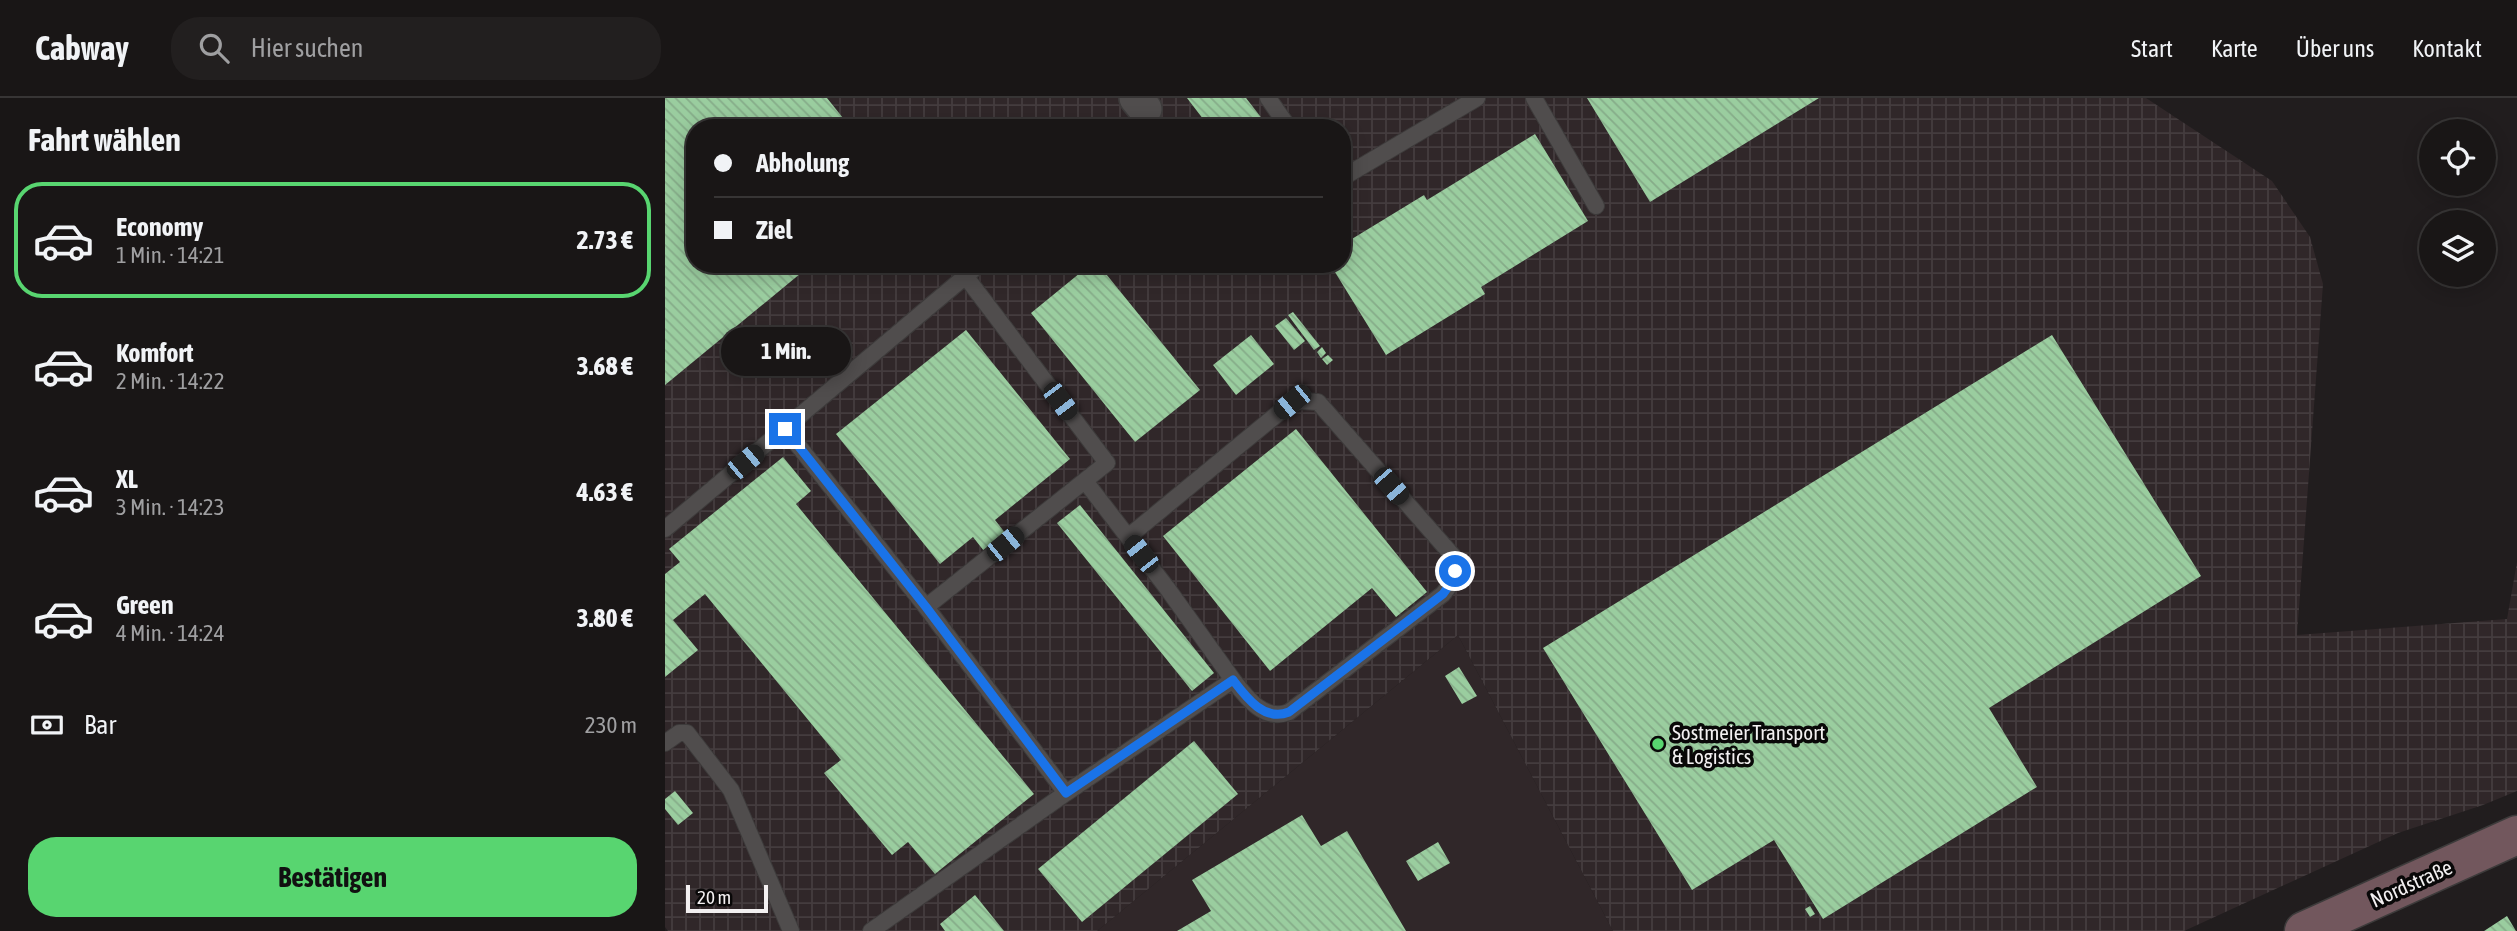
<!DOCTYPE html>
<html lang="de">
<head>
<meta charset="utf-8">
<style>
	body { margin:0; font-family:"Asap Condensed",sans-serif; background:#221f1f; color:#f1f3f6; height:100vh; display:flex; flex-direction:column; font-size:26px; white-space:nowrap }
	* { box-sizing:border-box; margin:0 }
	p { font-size:23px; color:#9f9fa1 }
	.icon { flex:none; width:38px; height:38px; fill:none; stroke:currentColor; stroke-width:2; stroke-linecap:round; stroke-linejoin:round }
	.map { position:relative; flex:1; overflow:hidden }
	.details { display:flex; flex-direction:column; background:#191616; width:665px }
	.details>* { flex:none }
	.hud { position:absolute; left:21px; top:21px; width:665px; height:154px; border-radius:28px; box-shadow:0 4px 18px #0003,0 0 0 2px #373535; display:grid; align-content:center; height:154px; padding:0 28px; background:#191616 }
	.fabs { position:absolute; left:1754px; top:21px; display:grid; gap:14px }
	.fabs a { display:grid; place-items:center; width:77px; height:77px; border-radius:50%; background:#191616; box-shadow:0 4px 18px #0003,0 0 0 2px #373535; font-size:35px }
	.scale { position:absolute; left:21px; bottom:18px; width:82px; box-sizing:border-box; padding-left:7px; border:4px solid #f3f0f1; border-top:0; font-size:19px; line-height:24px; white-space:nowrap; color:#f3f0f1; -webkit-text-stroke:5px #090808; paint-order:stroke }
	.end { position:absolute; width:32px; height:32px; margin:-16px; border:9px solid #1a73e8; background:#fff; box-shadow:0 0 0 4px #fff }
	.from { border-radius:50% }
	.bubble { position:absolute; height:49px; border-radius:24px; background:#191616; box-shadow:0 4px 18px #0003,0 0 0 2px #373535; font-size:23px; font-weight:700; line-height:49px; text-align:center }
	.car { position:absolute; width:21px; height:42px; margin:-21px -10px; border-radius:9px; box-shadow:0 0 5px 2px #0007; background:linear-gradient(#222 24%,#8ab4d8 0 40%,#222 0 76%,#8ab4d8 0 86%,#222 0) }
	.hud b { display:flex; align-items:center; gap:24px; height:66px; font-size:26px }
	.hud b+b { border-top:2px solid #373535 }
	.hud i { width:18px; height:18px; background:#f1f3f6 }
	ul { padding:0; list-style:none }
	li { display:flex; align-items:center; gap:21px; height:116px; margin:0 14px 10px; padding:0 14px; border:4px solid transparent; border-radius:28px }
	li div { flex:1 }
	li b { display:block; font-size:26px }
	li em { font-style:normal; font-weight:700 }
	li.active { border-color:#58d570 }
	li>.icon { width:63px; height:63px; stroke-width:1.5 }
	h2 { padding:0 28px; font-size:32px; line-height:84px }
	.pay { display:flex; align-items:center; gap:18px; height:77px; padding:0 28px; font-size:26px }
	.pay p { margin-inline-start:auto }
	.cta { display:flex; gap:14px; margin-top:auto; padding:14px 28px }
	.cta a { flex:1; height:80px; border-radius:28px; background:#58d570; color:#111; font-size:28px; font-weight:700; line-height:80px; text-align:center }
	header { display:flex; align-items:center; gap:42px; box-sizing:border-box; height:98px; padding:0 35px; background:#191616; border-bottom:2px solid #373535 }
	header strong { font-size:33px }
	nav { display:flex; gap:38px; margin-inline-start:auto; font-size:24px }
	.search { width:490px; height:63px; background:#221f1f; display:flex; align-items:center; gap:18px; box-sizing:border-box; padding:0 24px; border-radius:28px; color:#9f9fa1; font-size:26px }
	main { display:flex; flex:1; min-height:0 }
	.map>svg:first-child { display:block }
	.built { fill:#302729 }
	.industrial { fill:url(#industrial-grid); fill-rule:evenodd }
	.building { fill:url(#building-back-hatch) }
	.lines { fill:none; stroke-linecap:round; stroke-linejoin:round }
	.lane-casing { stroke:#3d3b3b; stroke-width:18 }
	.street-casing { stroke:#3d3b3b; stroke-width:36 }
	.secondary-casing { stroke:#3d3b3b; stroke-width:41 }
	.lane { stroke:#504d4d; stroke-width:16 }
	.street { stroke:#504d4d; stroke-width:33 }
	.secondary { stroke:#72575d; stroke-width:38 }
	.route { stroke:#1a73e8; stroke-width:9 }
	.poi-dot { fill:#58d570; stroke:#090808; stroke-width:2.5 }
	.labels { text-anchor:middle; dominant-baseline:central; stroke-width:7; stroke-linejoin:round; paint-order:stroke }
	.poi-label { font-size:21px; fill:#f3f0f1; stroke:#090808; text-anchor:start }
	.street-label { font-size:21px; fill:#f3f0f1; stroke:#090808 }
</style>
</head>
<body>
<header>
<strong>Cabway</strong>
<div class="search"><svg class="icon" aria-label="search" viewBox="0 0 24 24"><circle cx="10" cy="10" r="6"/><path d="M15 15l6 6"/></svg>Hier suchen</div>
<nav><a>Start</a><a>Karte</a><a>Über uns</a><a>Kontakt</a></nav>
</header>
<main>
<section class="details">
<h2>Fahrt wählen</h2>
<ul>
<li class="active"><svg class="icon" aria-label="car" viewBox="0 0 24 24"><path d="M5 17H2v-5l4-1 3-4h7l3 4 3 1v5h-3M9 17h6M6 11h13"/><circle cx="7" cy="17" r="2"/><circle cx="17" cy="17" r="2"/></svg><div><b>Economy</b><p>1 Min. · 14:21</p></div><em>2.73 €</em></li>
<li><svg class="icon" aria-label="car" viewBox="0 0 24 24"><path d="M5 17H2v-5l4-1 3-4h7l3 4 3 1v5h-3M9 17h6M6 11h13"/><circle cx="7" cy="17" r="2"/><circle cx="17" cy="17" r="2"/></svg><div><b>Komfort</b><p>2 Min. · 14:22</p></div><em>3.68 €</em></li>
<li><svg class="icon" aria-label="car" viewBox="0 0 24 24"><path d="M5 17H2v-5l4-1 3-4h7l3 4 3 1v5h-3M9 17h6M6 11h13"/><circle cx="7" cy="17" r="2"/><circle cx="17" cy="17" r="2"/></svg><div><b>XL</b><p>3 Min. · 14:23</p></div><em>4.63 €</em></li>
<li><svg class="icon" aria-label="car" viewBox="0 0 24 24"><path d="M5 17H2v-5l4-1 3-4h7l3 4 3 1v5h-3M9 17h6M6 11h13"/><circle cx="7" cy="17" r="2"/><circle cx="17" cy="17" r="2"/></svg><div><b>Green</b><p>4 Min. · 14:24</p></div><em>3.80 €</em></li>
</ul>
<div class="pay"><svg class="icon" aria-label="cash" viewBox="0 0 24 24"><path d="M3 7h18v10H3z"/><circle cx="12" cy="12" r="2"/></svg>Bar<p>230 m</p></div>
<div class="cta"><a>Bestätigen</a></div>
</section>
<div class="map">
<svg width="1852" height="833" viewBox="0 0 1852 833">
	<defs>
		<pattern id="industrial-grid" width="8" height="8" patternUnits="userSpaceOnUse" patternTransform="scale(1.75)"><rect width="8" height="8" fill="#302729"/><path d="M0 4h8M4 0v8" fill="none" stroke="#443c3e"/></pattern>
		<pattern id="building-back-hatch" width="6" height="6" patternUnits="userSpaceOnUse" patternTransform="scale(1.75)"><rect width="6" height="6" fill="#9acd9f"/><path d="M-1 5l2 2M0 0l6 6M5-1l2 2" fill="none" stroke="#86ac89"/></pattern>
	</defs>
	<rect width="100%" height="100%" fill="#211d1e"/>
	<path class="built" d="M 793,537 L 948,833 L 432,833 Z"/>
	<path class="industrial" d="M 0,0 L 1481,0 L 1607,83 L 1645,139 L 1658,186 L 1632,537 L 1842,521 L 1852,464 L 1852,693 L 1818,707 L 1733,735 L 1519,833 L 948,833 L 793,537 L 432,833 L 3,833 L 0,829 ZM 30,30 L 677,30 L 677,166 L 30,166 Z"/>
	<path class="building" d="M 0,0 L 162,0 L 186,30 L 30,30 L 30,166 L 147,166 L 0,287 Z
		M 522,0 L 581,0 L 602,27 L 599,30 L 545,30 Z
		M 922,0 L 1154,0 L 985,104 Z
		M 870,36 L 923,123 L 816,189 L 820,196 L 721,257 L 665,166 L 677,166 L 677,147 L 759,97 L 762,102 Z
		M 426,166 L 433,166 L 535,292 L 470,344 L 366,215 Z
		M 628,214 L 655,248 L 649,252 L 623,217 Z
		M 621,220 L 640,243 L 629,252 L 610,228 Z
		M 301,232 L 405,361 L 330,422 L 341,436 L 319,453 L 308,439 L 275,466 L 171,336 Z
		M 586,237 L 609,266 L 571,297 L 548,267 Z
		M 1387,237 L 1536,478 L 1324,610 L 1372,689 L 1158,821 L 1109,742 L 1027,792 L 878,550 Z
		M 657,249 L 661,255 L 656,260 L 652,254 Z
		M 663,257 L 668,262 L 662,267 L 657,261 Z
		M 631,331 L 762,494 L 731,519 L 707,490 L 605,573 L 498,438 Z
		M 118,359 L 146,393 L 131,406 L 369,696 L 270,776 L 243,744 L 227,757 L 159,675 L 176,662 L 40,496 L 8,522 L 33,552 L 0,579 L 0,476 L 15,464 L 4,451 Z
		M 415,407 L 549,575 L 527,593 L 392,425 Z
		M 794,569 L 812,598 L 797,606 L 780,578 Z
		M 529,643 L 573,696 L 417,824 L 373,771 Z
		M 10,693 L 28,715 L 13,727 L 0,711 L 0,701 Z
		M 637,717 L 656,748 L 682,733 L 741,833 L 512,833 L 546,813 L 527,782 Z
		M 773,744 L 785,765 L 753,783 L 741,763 Z
		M 310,797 L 339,833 L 280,833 L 275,826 Z
		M 1145,808 L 1150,816 L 1145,819 L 1140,811 Z
		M 1842,818 L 1851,833 L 1819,833 Z"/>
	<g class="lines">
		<defs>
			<path id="lane" d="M 603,0 L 624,30
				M 869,0 L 931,108
				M 677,80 L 812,0
				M 120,331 L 261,509 L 401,695 L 206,833
				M 0,431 L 315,166
				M 463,439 L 627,304 L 637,303 L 653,304 L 788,458 C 793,473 788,484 778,496 L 624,614 C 599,624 581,599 568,582
				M 261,509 L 442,365 L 301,179
				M 0,645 L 14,635 L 22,635 L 66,692 L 126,833
				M 401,695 L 568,582 L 502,490 L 420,383"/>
			<path id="street" d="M 471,0 L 480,11"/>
			<path id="secondary" d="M 1639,833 L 1852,737"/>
		</defs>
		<use href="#lane" class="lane-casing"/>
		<use href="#street" class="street-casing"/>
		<use href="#secondary" class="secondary-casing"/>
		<use href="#lane" class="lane"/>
		<use href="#street" class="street"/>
		<use href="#secondary" class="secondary"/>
	</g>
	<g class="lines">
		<path class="route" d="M 120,331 L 261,509 L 401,695 L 568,582 C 581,599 599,624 624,614 L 778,496 L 788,482 L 790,473"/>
	</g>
	<circle class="poi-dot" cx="993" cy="646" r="7"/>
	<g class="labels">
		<g class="poi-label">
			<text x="1007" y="634">Sostmeier Transport<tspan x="1007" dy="24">&amp; Logistics</tspan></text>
		</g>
		<g class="street-label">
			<text transform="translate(1746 785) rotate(-24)">Nordstraße</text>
		</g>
	</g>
</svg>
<div class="fabs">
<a><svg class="icon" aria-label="locate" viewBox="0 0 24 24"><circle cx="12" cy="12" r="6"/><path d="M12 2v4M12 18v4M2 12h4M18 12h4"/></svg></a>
<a><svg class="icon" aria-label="layers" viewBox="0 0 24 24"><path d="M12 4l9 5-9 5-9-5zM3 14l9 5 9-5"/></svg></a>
</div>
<div class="scale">20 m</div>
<i class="end from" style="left:790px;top:473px"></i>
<i class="end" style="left:120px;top:331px"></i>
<div class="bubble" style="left:56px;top:229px;width:130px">1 Min.</div>
<i class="car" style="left:395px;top:303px;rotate:143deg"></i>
<i class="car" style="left:627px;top:304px;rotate:231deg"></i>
<i class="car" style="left:80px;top:364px;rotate:50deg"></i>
<i class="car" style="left:726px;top:388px;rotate:139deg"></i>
<i class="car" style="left:340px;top:446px;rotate:51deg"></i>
<i class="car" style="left:476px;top:456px;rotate:322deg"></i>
<div class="hud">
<b><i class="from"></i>Abholung</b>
<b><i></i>Ziel</b>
</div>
</div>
</main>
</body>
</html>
